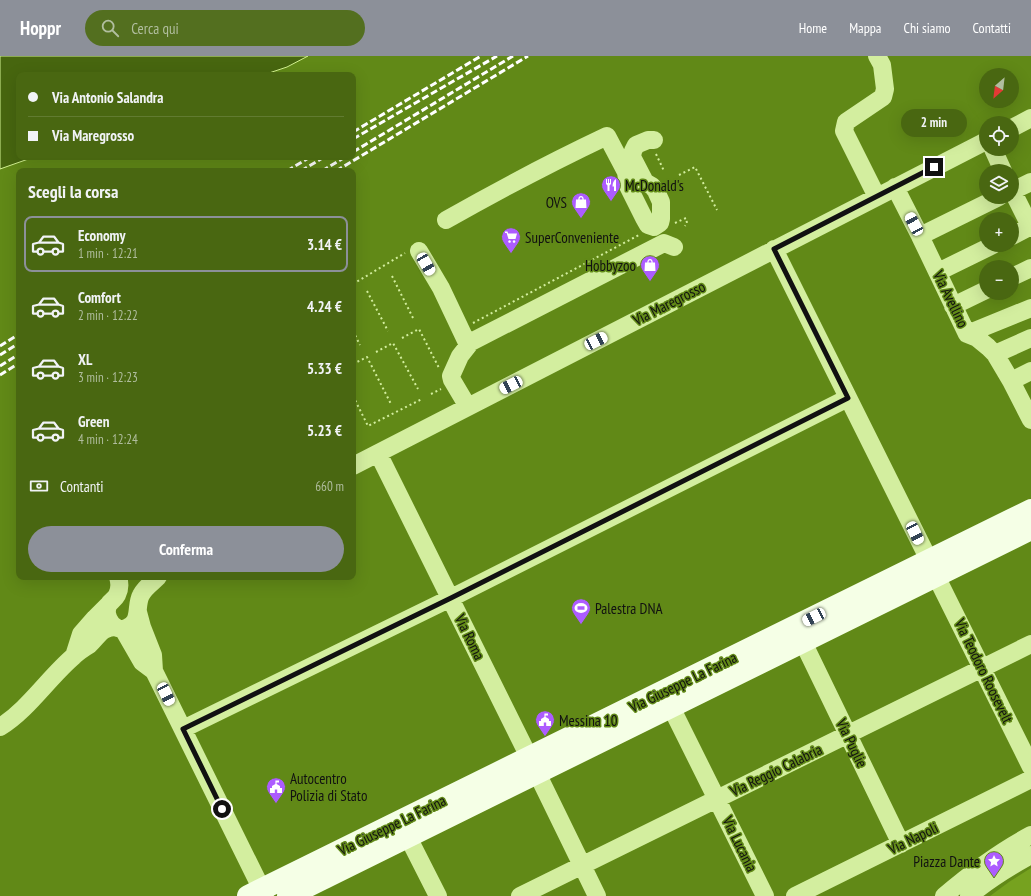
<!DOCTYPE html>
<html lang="it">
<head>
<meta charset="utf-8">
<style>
	body { margin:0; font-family:"PT Sans Narrow",sans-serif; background:#536f1f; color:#f1f3f6; height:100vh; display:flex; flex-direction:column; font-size:15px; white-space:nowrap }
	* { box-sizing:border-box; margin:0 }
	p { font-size:13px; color:#b1be9f }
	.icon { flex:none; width:22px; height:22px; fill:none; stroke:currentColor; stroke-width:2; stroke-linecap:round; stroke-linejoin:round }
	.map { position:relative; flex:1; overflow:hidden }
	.sheet { position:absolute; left:16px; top:112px; width:340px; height:412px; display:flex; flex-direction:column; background:#496711; border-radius:8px; box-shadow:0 4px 16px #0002 }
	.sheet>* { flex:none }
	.top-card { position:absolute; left:16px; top:16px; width:340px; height:88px; border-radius:8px; box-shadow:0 4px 16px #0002; display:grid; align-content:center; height:88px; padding:0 12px; background:#496711 }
	.needle { width:26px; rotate:208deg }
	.tools { position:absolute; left:979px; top:12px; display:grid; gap:8px }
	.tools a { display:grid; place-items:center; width:40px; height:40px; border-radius:50%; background:#496711; box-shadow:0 4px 16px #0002; font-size:20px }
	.end { position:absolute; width:18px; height:18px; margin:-9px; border:5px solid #111; background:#fff; box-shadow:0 0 0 2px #fff }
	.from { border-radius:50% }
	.bubble { position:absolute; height:28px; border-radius:14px; background:#496711; box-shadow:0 4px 16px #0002; font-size:13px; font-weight:700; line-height:28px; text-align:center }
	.car { position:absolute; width:12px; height:24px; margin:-12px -6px; border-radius:5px; box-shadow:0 0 3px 1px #0007; background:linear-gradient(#fff 24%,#345 0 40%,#fff 0 76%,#345 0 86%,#fff 0) }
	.top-card b { display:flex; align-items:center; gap:14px; height:38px; font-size:15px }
	.top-card b+b { border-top:1px solid #617b31 }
	.top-card i { width:10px; height:10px; background:#f1f3f6 }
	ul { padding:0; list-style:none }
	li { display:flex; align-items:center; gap:12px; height:56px; margin:0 8px 6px; padding:0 4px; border:2px solid transparent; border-radius:8px }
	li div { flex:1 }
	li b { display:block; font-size:15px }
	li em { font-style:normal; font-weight:700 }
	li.on { border-color:#8c9099 }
	li>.icon { width:36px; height:36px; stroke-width:1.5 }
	h2 { padding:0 12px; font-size:18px; line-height:48px }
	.pay { display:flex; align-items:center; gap:10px; height:44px; padding:0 12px; font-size:15px }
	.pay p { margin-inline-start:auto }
	.cta { display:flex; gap:8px; margin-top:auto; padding:8px 12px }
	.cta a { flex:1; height:46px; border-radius:24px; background:#8c9099; color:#fff; font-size:16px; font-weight:700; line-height:46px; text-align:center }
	header { display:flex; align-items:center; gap:24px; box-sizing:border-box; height:56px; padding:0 20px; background:#8c9099; color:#fff }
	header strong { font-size:19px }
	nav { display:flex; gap:22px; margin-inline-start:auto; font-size:14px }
	.search { width:280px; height:36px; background:#536f1f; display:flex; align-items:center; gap:10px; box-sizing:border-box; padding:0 14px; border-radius:22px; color:#b1be9f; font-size:15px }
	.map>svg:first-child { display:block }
	.green { fill:#76a21f }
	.water { fill:#47660f; stroke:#d2f191 }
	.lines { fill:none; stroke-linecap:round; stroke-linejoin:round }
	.path { stroke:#d3ee9f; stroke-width:2; stroke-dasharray:2 3; stroke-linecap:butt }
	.minor { stroke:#d3ee9f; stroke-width:18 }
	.major { stroke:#f5ffe6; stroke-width:22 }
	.rail { stroke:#fff; stroke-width:3; stroke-dasharray:7 3; stroke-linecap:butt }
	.route { stroke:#111; stroke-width:5 }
	.labels { text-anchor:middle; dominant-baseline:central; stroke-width:3; stroke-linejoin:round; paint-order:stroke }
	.poi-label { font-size:15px; fill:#111; stroke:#618917; text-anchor:start }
	.street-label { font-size:15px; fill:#111; stroke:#618917 }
</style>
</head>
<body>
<header>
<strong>Hoppr</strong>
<div class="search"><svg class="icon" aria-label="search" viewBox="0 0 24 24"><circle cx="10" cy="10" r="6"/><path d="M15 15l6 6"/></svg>Cerca qui</div>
<nav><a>Home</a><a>Mappa</a><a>Chi siamo</a><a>Contatti</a></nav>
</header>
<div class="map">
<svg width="1031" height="840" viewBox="0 0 1031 840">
	<rect width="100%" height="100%" fill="#618917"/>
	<path class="green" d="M 1031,812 L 1031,840 L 990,840 L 1009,826 Z"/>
	<path class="water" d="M 0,0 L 308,0 L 287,11 L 263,19 L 19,19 L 19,101 L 34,101 L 0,113 Z"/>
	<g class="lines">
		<path class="path" d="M 656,98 L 664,115
			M 679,119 L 695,111 L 717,154
			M 675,167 L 686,162 L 687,167 L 685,170
			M 392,220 L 413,262
			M 353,228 L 405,197
			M 367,235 L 388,275
			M 473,267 L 639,179
			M 353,275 L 360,289
			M 402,282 L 419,273 L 439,312
			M 376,296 L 393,287 L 418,333
			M 353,308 L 367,301 L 391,348
			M 431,338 L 441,333
			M 353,340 L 368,370 L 422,343"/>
		<path class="minor" d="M 877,0 L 882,9 L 885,33 L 883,41 L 846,66 L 844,75 L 877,141
			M 1012,72 L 1031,62
			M 993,93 L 1003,115
			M 895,131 L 920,180 L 967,278 L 977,282 L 988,291 L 995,298 L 1011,325 L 1031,364
			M 1012,134 L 1031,172
			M 1012,135 L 1031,126
			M 446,164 C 499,134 552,106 607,80 L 626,116 L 628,130 L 644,162 L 648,169 L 654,171 L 660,167 L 661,163 L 661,146 L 656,135 L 652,130 L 645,126 L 632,101 L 633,95 L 636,89 L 648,84 L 654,84
			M 920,180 L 999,141
			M 1012,180 L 1031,170
			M 774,193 L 929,504
			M 419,195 L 441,232 L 468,289
			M 938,216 L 993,189
			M 1012,221 L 1031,212
			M 953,250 L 986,234
			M 967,278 L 1031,252
			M 995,298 L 1031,282
			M 1011,325 L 1031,315
			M 468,351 L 452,324 L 451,320 L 460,300 L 471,286 L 664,187 L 674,191
			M 378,397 L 529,701
			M 353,410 L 986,85
			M 936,520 L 1031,711
			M 118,521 C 120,527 120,533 117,539 C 115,543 111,545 109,548 C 105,554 107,563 112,568 C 115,572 121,574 126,572 C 142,567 135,550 141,539 C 145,531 152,527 158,521
			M 138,556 L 142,571 L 153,599 L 154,615 L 265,840
			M 123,573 L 142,606 L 154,615
			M 803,586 L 901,788
			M 74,600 L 81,578 L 95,562 L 111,546
			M 671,651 L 765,840
			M 0,671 C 28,654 49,621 74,600 C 78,596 84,592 89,589 C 99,580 101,571 116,571
			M 183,673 L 451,542 L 848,342
			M 537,717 L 597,840
			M 408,781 L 438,840
			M 520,840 L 1031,588
			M 795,840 L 1031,723
			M 944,840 C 971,817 999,796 1031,779
			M 969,840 C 988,824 1009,811 1031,799"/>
		<path class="major" d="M 248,840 L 1031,454
			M 288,840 L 1031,473"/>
		<path class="rail" d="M 353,76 L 481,0
			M 353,83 L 497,0
			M 353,96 L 513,0
			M 287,115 L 310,101
			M 301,115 L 324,101
			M 322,115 L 345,101
			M 336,115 L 528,0
			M 0,290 L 19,278
			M 0,299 L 19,287
			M 0,310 L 19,298
			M 0,319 L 19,307"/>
	</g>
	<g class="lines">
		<path class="route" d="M 222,753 L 183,673 L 451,542 L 848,342 L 774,193 L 934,111"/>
	</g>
	<defs>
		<symbol id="restaurant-pin" viewBox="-11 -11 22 30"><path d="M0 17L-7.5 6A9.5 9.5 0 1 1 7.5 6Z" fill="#ad5cff" stroke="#618917"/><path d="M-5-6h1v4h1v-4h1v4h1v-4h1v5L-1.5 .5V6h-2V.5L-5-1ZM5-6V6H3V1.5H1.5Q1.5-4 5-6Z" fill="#fff"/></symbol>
		<symbol id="shop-pin" viewBox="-11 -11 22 30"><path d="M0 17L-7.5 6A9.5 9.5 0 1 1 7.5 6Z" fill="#ad5cff" stroke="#618917"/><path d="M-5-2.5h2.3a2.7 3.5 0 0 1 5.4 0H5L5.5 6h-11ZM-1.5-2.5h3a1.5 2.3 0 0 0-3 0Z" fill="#fff"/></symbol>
		<symbol id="supermarket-pin" viewBox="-11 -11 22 30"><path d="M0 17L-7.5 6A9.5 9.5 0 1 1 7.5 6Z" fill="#ad5cff" stroke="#618917"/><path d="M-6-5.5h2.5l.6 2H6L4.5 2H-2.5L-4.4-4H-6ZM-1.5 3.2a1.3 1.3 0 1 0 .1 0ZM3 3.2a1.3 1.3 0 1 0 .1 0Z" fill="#fff"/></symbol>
		<symbol id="stadium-pin" viewBox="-11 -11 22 30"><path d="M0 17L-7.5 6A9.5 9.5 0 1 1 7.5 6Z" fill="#ad5cff" stroke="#618917"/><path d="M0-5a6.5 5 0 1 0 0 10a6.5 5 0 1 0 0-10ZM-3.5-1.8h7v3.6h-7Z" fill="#fff"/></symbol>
		<symbol id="civic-pin" viewBox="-11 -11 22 30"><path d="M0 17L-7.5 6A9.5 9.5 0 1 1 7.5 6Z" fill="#ad5cff" stroke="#618917"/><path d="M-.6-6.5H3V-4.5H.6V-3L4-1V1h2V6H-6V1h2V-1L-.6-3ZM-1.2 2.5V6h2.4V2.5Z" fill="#fff"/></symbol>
		<symbol id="sight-pin" viewBox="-11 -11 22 30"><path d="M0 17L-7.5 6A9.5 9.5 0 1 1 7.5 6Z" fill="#ad5cff" stroke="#618917"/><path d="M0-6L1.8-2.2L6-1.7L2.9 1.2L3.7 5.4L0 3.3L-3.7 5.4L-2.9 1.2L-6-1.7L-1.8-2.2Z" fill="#fff"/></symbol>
	</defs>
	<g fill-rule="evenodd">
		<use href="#restaurant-pin" x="600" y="118" width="22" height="30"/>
		<use href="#shop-pin" x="570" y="135" width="22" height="30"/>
		<use href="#supermarket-pin" x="500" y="170" width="22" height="30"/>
		<use href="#shop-pin" x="639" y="198" width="22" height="30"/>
		<use href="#stadium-pin" x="570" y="541" width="22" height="30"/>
		<use href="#civic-pin" x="534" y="653" width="22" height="30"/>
		<use href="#civic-pin" x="265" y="720" width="22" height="30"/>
		<use href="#sight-pin" x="983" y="794" width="22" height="30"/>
	</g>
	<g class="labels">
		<g class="poi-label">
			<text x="625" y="129">McDonald's</text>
			<text x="567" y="146" text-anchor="end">OVS</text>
			<text x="525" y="181">SuperConveniente</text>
			<text x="636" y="209" text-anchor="end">Hobbyzoo</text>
			<text x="595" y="552">Palestra DNA</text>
			<text x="559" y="664">Messina 10</text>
			<text x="290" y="722">Autocentro<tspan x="290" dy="17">Polizia di Stato</tspan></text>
			<text x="980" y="805" text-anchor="end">Piazza Dante</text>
		</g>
		<g class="street-label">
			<text transform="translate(951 243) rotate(64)">Via Avellino</text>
			<text transform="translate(669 247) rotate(-27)">Via Maregrosso</text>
			<text transform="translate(470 581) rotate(64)">Via Roma</text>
			<text transform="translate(984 615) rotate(64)">Via Teodoro Roosevelt</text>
			<text transform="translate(683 626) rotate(-26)">Via Giuseppe La Farina</text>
			<text transform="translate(852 687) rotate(64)">Via Puglie</text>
			<text transform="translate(776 714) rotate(-26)">Via Reggio Calabria</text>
			<text transform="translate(392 769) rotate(-26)">Via Giuseppe La Farina</text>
			<text transform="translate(913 782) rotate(-26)">Via Napoli</text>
			<text transform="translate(740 788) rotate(64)">Via Lucania</text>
		</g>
	</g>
</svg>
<div class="tools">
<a><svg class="needle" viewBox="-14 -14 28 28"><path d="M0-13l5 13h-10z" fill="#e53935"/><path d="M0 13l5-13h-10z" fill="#b1be9f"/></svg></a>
<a><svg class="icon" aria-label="locate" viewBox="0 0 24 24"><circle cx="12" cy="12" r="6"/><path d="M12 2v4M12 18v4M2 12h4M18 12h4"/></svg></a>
<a><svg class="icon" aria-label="layers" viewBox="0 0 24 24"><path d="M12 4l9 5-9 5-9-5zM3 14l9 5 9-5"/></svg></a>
<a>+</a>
<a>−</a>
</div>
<i class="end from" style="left:222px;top:753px"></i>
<i class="end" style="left:934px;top:111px"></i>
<div class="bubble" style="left:901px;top:53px;width:66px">2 min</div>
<i class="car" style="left:914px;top:168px;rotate:332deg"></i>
<i class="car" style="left:426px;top:208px;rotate:150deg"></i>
<i class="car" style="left:596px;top:285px;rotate:63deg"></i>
<i class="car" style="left:511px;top:329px;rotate:243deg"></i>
<i class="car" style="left:915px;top:477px;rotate:154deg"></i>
<i class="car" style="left:814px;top:561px;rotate:244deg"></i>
<i class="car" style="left:166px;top:638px;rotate:154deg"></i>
<div class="top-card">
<b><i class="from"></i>Via Antonio Salandra</b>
<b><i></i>Via Maregrosso</b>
</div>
<section class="sheet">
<h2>Scegli la corsa</h2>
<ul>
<li class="on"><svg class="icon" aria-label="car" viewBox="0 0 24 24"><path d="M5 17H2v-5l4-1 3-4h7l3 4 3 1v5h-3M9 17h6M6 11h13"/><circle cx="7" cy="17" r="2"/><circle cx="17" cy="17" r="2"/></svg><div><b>Economy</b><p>1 min · 12:21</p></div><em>3.14 €</em></li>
<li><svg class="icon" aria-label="car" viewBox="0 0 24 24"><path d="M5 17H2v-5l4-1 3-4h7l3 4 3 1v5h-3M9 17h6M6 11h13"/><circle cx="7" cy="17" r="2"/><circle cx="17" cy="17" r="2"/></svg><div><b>Comfort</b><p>2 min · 12:22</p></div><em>4.24 €</em></li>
<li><svg class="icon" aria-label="car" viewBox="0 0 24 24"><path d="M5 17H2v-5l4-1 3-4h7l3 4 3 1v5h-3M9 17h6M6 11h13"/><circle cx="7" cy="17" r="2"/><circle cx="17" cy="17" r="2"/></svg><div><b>XL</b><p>3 min · 12:23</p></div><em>5.33 €</em></li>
<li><svg class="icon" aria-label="car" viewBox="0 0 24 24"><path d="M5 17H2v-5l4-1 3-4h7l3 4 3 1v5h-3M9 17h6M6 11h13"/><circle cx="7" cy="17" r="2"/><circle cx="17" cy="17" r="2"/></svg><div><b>Green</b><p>4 min · 12:24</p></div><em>5.23 €</em></li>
</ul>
<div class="pay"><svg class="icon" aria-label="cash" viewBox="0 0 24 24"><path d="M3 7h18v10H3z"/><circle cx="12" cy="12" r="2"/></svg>Contanti<p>660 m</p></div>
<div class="cta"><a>Conferma</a></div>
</section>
</div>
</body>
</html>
